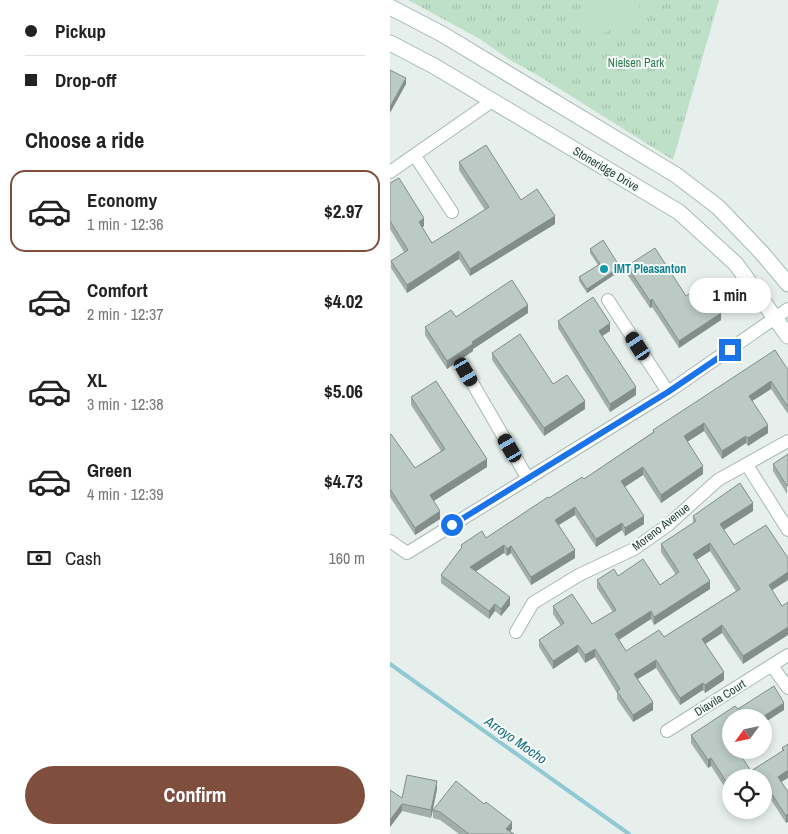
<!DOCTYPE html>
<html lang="en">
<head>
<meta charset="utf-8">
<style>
	body { margin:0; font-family:"Archivo Narrow",sans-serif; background:#f2f2f2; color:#222; height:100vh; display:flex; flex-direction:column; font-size:19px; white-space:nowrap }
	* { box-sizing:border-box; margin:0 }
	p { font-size:16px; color:#767676 }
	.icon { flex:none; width:28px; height:28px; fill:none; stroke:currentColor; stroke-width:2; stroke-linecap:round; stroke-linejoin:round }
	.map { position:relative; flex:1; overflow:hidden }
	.side { display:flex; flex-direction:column; background:#fff; width:390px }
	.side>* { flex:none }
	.guide { display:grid; align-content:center; height:110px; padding:0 25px; background:#fff }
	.needle { width:32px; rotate:237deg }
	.buttons { position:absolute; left:332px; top:709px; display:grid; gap:10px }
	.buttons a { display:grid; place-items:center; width:50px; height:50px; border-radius:50%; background:#fff; box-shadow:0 2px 8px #0003; font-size:25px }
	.end { position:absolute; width:22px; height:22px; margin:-11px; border:6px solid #1a73e8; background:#fff; box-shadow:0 0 0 2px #fff }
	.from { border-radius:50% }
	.bubble { position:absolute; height:35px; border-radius:18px; background:#fff; box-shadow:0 2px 8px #0003; font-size:16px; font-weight:700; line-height:35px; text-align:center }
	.car { position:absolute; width:15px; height:30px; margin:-15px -8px; border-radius:6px; box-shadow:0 0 4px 1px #0007; background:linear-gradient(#222 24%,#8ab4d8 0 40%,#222 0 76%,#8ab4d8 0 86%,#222 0) }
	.guide b { display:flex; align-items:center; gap:18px; height:48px; font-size:19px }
	.guide b+b { border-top:1px solid #e0e0e0 }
	.guide i { width:12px; height:12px; background:#222 }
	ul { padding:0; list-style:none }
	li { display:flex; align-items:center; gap:15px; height:82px; margin:0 10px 8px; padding:0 15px; border:2px solid transparent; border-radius:15px }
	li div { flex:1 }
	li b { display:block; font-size:19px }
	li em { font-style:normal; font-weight:700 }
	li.on { border-color:#804e3d }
	li>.icon { width:45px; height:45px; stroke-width:1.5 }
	h2 { padding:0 25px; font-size:22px; line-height:60px }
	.pay { display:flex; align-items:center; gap:12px; height:55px; padding:0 25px; font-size:19px }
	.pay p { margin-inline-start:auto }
	.primary-button { display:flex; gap:10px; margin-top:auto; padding:10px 25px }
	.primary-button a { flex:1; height:58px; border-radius:30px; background:#804e3d; color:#fff; font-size:20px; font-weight:700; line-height:58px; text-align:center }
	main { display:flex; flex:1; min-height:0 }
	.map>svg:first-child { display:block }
	.grass { fill:url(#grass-tufts) }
	.pitch { fill:#bfe0c8 }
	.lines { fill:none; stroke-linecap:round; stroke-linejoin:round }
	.stream { stroke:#8ec9d4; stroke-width:4 }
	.street-casing { stroke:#a8b8b2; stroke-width:14 }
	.secondary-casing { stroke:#a4bbb3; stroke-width:17 }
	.street { stroke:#fff; stroke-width:12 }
	.secondary { stroke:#fff; stroke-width:15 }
	.wall { fill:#a1aea9; fill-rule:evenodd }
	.shaded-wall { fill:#838d89 }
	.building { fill:#bbcac4; stroke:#838d89; fill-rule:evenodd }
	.route { stroke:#1a73e8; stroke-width:6 }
	.culture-dot { fill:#0f9aa8; stroke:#f7fbf9; stroke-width:2 }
	.labels { text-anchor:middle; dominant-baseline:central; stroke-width:4; stroke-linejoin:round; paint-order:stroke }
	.park-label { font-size:12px; fill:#2d7a4b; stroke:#f7fbf9 }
	.street-label { font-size:12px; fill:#24423a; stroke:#f7fbf9 }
	.culture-label { font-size:12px; font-weight:bold; fill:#0d838f; stroke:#f7fbf9; text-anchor:start }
	.water-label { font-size:14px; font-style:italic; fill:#1c6f80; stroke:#f7fbf9 }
</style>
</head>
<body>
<main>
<section class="side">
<div class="guide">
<b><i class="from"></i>Pickup</b>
<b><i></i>Drop-off</b>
</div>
<h2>Choose a ride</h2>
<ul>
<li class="on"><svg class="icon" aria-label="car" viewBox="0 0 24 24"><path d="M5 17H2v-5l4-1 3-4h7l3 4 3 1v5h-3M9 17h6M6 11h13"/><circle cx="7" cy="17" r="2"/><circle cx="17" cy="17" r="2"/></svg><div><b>Economy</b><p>1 min · 12:36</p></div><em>$2.97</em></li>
<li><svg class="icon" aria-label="car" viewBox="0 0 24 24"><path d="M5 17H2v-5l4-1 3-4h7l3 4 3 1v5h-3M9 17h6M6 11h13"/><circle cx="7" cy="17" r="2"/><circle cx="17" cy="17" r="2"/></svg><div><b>Comfort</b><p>2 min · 12:37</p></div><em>$4.02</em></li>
<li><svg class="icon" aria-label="car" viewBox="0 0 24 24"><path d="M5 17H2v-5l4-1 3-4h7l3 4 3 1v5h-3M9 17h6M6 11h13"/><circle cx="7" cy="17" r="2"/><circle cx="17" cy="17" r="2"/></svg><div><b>XL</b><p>3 min · 12:38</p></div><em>$5.06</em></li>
<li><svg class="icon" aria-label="car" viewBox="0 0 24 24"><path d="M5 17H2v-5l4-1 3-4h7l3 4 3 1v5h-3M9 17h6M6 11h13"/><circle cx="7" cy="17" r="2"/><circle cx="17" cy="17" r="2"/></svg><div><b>Green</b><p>4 min · 12:39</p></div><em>$4.73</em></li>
</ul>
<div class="pay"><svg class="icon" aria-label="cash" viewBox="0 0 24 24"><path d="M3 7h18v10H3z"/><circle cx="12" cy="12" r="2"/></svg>Cash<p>160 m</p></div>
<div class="primary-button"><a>Confirm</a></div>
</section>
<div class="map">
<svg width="398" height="834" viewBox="0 0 398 834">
	<defs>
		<pattern id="grass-tufts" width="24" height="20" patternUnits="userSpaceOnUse" patternTransform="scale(1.25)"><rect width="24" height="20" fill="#bfe0c8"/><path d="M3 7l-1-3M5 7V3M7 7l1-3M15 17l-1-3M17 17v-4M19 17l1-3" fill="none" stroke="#a4c1ad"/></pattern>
	</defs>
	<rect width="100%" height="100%" fill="#e6efeb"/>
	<path class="grass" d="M 18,0 L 329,0 L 283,160 L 149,76 L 120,60 L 90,39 Z"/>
	<path class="pitch" d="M 210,0 L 246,0 L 253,13 L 202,39 L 188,12 Z"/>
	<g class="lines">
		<path class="stream" d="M 0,664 L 239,834"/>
		<defs>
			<path id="street" d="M 25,156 L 62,212
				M 0,172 L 102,101
				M 218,300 L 278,392
				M 76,372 L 138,479
				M 357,465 L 398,530
				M 0,541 L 17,553 L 278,392 L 398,309
				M 126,632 L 143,603 L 189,575 L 244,549 L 278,525 L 328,480 L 398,441
				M 382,666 L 398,688
				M 277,731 L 398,655"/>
			<path id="secondary" d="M 0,7 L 52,34 L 286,175 L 328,207 L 372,253 L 398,284
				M 0,43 L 44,66 L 289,212 L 346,264 L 398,336"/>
		</defs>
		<use href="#street" class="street-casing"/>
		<use href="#secondary" class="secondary-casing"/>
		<use href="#street" class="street"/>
		<use href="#secondary" class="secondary"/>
	</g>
	<path class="wall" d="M 69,162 L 131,200 L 165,224 L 80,276 L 69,259 L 17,293 L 1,268 L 1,261 L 14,252 L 0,229 L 0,183 L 34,226 L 32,227 L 42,243 L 95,210 L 69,170 Z
		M 200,249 L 230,271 L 197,293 L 189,281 L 189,277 L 208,265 L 200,253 Z
		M 237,266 L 296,296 L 331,320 L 289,348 L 262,307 L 260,308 L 237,274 Z
		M 138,313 L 83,349 L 83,351 L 57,369 L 35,335 L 35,327 L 66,317 Z
		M 168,321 L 220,331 L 212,336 L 246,395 L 220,412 L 168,328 Z
		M 102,353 L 195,409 L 154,436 L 102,360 Z
		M 398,370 L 398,414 L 381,389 L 362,401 L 378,433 L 358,446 L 356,443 L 332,459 L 314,431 L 297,442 L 313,474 L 271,503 L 253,475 L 235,487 L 254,524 L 235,536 L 232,530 L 206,547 L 185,515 L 169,525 L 185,558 L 141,585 L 121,553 L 117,556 L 114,553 L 85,572 L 120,605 L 111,616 L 105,611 L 99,619 L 51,583 L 51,575 L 71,549 L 71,545 L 96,538 L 159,498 L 194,479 L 263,432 L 263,430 Z
		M 21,397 L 97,467 L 44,501 L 50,519 L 25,535 L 0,497 L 0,435 L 25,468 L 51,451 L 21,405 Z
		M 398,454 L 397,494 L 383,471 L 383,464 Z
		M 363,511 L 334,530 L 344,545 L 398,558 L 398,580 L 382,590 L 353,664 L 332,633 L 315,644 L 334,680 L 315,693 L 313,690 L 290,705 L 266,668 L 248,679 L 263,710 L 243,722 L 227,699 L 227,693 L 205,657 L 195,663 L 188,652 L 163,669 L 149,647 L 149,640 L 171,626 L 163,614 L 163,606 L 202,624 L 223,612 L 207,588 L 207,580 L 228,576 L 270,585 L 286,575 L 271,552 L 271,544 L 303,524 L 303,516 ZM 320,551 L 346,591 L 274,637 L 236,651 L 229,640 L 261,619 L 264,625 L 320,589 L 306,560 Z
		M 348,709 L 394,710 L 374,718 L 341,750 L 361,771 L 392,751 L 392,748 L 398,744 L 391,782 L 398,792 L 396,823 L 376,792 L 374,778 L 341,778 L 341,797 L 321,766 L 318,768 L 301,743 L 301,735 Z
		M 47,789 L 43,810 L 122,829 L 120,831 L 124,834 L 69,834 L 50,820 L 43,818 L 43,811 L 41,818 L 12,811 L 0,827 L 0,790 L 12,798 Z"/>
	<path class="shaded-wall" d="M 16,78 L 16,84 L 0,113 L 0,107 Z
		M 165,216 L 165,224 L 80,276 L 80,269 Z
		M 34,218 L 34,226 L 29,229 L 29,222 Z
		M 69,251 L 69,259 L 17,293 L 17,285 Z
		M 230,267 L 230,271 L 197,293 L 197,289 Z
		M 262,299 L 262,307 L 260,308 L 260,301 Z
		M 138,305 L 138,313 L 83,349 L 83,351 L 57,369 L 57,361 L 82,342 Z
		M 331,313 L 331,320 L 289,348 L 289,341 Z
		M 220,323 L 220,331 L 209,338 L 209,331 Z
		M 381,381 L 381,389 L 359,403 L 359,396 Z
		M 246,387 L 246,395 L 220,412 L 220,404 Z
		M 195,401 L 195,409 L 154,436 L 154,428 Z
		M 314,423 L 314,431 L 294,444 L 294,436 Z
		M 378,425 L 378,433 L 358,446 L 358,438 Z
		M 356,436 L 356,443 L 332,459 L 332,451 Z
		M 97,459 L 97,467 L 40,503 L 40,495 Z
		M 313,466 L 313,474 L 271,503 L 271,495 Z
		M 253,467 L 253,475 L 231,489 L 231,481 Z
		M 363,503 L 363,511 L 330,532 L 330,524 Z
		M 185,507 L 185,515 L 165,527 L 165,520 Z
		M 50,511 L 50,519 L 25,535 L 25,528 Z
		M 254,516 L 254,524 L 235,536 L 235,528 Z
		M 232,523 L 232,530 L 206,547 L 206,539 Z
		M 320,543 L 320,551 L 303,562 L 303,554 Z
		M 114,545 L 114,553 L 80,575 L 80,567 Z
		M 121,546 L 121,553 L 117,556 L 117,549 Z
		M 185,550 L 185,558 L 141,585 L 141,577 Z
		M 398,572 L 398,580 L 379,592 L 379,585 Z
		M 320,581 L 320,589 L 264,625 L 264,617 Z
		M 120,597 L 120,605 L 111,616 L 111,609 Z
		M 105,604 L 105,611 L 99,619 L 99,611 Z
		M 261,611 L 261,619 L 225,642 L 225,634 Z
		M 332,625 L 332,633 L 312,646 L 312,639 Z
		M 398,627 L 398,635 L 353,664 L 353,656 Z
		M 188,645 L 188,652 L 163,669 L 163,661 Z
		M 205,649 L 205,657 L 195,663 L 195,655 Z
		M 266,660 L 266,668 L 244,681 L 244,674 Z
		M 334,672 L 334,680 L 315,693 L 315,685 Z
		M 313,683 L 313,690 L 290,705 L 290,698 Z
		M 263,702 L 263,710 L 243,722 L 243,715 Z
		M 394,703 L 394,710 L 374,723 L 374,718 L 371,718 Z
		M 321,758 L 321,766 L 318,768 L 318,760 Z
		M 398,770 L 398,778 L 388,784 L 388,777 Z
		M 47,781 L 47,789 L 41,818 L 41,810 Z
		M 376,785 L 376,792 L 374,794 L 374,786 Z
		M 12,804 L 12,811 L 0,827 L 0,820 Z
		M 398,814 L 398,822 L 396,823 L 396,816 Z
		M 122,822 L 122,829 L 118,834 L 116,829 Z"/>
	<path class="building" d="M 0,70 L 16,78 L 0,107 Z
		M 96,145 L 131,200 L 147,189 L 165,216 L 80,269 L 69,251 L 17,285 L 1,261 L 18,250 L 0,221 L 0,183 L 9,178 L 34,218 L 29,222 L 42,243 L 99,207 L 69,162 Z
		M 213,240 L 230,267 L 197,289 L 189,277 L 210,264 L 200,249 Z
		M 265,248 L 296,296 L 312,285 L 331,313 L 289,341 L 262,299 L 260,301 L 237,266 Z
		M 122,280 L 138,305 L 82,342 L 83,344 L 57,361 L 35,327 L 61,310 L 66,317 Z
		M 203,297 L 220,323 L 209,331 L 246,387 L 220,404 L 168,321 Z
		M 130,334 L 163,384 L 177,375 L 195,401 L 154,428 L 102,353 Z
		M 385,350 L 398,370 L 398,407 L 381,381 L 359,396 L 378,425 L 358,438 L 356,436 L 332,451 L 314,423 L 294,436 L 313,466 L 271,495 L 253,467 L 231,481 L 254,516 L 235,528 L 232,523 L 206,539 L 185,507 L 165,520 L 185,550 L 141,577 L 121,546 L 117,549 L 114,545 L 80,567 L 120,597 L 111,609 L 105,604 L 99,611 L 51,575 L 72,547 L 71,545 L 92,531 L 96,538 L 158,497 L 159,498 L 192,477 L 194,479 L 264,432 L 263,430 Z
		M 46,381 L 97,459 L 40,495 L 50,511 L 25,528 L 0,489 L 0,435 L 1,434 L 25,468 L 55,449 L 21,397 Z
		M 398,454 L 398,485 L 397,486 L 383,464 Z
		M 350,483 L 363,503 L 330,524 L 344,545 L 376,525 L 398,558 L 398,572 L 379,585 L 392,606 L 398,602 L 398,627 L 353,656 L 332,625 L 312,639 L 334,672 L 315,685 L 313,683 L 290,698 L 266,660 L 244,674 L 263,702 L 243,715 L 227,691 L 230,689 L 205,649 L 195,655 L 188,645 L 163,661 L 149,640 L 174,623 L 163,606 L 182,594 L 202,624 L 226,610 L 207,580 L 224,569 L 228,576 L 253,559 L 270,585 L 289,572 L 271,544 L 306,521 L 303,516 ZM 320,543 L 350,589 L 274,637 L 269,630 L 236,651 L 225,634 L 261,611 L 264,617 L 320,581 L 303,554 Z
		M 384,686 L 394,703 L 371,718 L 341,718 L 341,750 L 347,750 L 361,771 L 394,750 L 392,748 L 398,744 L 398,770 L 388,777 L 398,792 L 398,814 L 396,816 L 376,785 L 374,786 L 374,778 L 341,778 L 341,789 L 321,758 L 318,760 L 301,735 L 345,706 L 348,709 Z
		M 17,775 L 47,781 L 41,810 L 12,804 L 0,820 L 0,790 L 12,798 Z
		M 66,781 L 94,804 L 96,802 L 122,822 L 116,829 L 124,834 L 79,834 L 50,812 L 43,810 Z"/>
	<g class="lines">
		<path class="route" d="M 62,525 L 278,392 L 340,350"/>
	</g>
	<circle class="culture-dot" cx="214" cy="269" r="5"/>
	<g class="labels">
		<g class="park-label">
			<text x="246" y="63">Nielsen Park</text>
		</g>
		<g class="street-label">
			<text transform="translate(216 169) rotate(31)">Stoneridge Drive</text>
			<text transform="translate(271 527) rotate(-38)">Moreno Avenue</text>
			<text transform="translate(330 698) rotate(-32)">Diavila Court</text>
		</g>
		<g class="culture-label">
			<text x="224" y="269">IMT Pleasanton</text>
		</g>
		<g class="water-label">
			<text transform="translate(126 740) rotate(35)">Arroyo Mocho</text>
		</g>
	</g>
</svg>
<div class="buttons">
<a><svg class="needle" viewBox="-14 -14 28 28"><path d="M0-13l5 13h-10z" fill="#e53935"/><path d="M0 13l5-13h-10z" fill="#767676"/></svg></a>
<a><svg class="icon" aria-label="locate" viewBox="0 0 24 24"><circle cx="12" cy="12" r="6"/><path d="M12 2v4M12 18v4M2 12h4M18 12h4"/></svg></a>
</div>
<i class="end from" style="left:62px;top:525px"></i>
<i class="end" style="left:340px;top:350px"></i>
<div class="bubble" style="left:299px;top:278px;width:82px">1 min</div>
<i class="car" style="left:248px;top:346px;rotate:327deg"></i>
<i class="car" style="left:76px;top:372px;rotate:150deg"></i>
<i class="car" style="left:120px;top:448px;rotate:330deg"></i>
</div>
</main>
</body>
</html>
